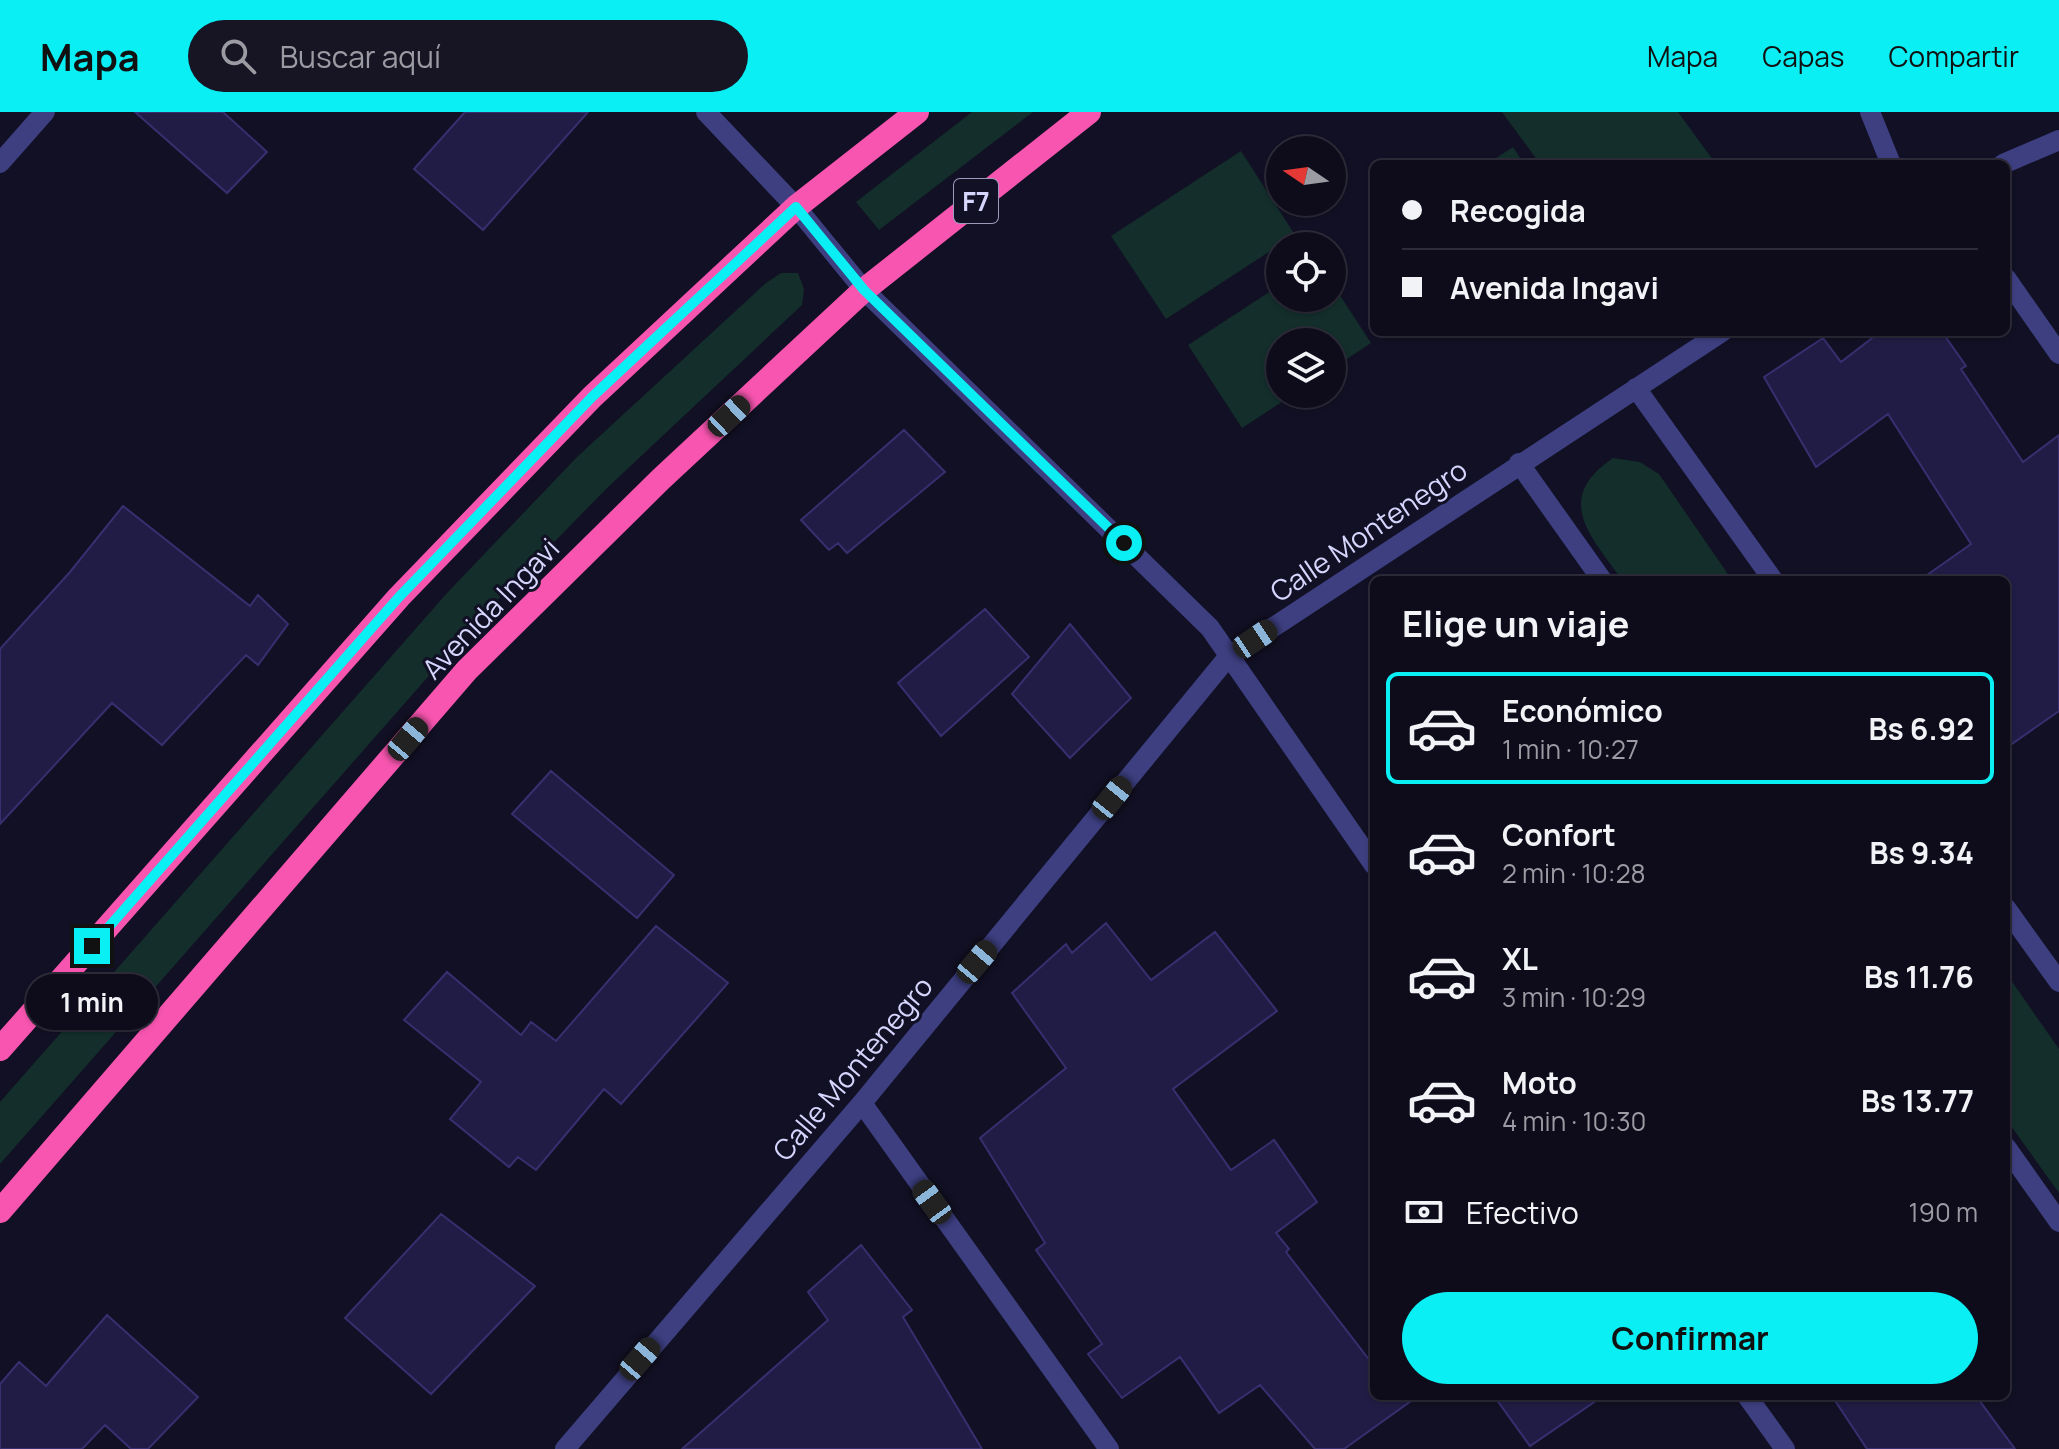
<!DOCTYPE html>
<html lang="es">
<head>
<meta charset="utf-8">
<style>
	body { margin:0; font-family:Manrope,sans-serif; background:#171524; color:#f1f3f6; height:100vh; display:flex; flex-direction:column; font-size:30px; white-space:nowrap }
	* { box-sizing:border-box; margin:0 }
	p { font-size:26px; color:#9b9ba3 }
	.icon { flex:none; width:44px; height:44px; fill:none; stroke:currentColor; stroke-width:2; stroke-linecap:round; stroke-linejoin:round }
	.map { position:relative; flex:1; overflow:hidden }
	.drawer { position:absolute; left:1370px; top:464px; width:640px; height:824px; display:flex; flex-direction:column; background:#0e0c1b; border-radius:12px; box-shadow:0 2px 6px #0004,0 0 0 2px #2e2c3a }
	.drawer>* { flex:none }
	.top-card { position:absolute; left:1370px; top:48px; width:640px; height:176px; border-radius:12px; box-shadow:0 2px 6px #0004,0 0 0 2px #2e2c3a; display:grid; align-content:center; height:176px; padding:0 32px; background:#0e0c1b }
	.needle { width:52px; rotate:283deg }
	.buttons { position:absolute; left:1266px; top:24px; display:grid; gap:16px }
	.buttons a { display:grid; place-items:center; width:80px; height:80px; border-radius:50%; background:#0e0c1b; box-shadow:0 2px 6px #0004,0 0 0 2px #2e2c3a; font-size:40px }
	.end { position:absolute; width:36px; height:36px; margin:-18px; border:10px solid #0aeff4; background:#111; box-shadow:0 0 0 4px #111 }
	.from { border-radius:50% }
	.bubble { position:absolute; height:56px; border-radius:28px; background:#0e0c1b; box-shadow:0 2px 6px #0004,0 0 0 2px #2e2c3a; font-size:26px; font-weight:700; line-height:56px; text-align:center }
	.car { position:absolute; width:24px; height:48px; margin:-24px -12px; border-radius:10px; box-shadow:0 0 6px 2px #0007; background:linear-gradient(#222 24%,#8ab4d8 0 40%,#222 0 76%,#8ab4d8 0 86%,#222 0) }
	.top-card b { display:flex; align-items:center; gap:28px; height:76px; font-size:30px }
	.top-card b+b { border-top:2px solid #2e2c3a }
	.top-card i { width:20px; height:20px; background:#f1f3f6 }
	ul { padding:0; list-style:none }
	li { display:flex; align-items:center; gap:24px; height:112px; margin:0 16px 12px; padding:0 16px; border:4px solid transparent; border-radius:12px }
	li div { flex:1 }
	li b { display:block; font-size:30px }
	li em { font-style:normal; font-weight:700 }
	li.on { border-color:#0aeff4 }
	li>.icon { width:72px; height:72px; stroke-width:1.5 }
	h2 { padding:0 32px; font-size:36px; line-height:96px }
	.pay { display:flex; align-items:center; gap:20px; height:88px; padding:0 32px; font-size:30px }
	.pay p { margin-inline-start:auto }
	.button { display:flex; gap:16px; margin-top:auto; padding:16px 32px }
	.button a { flex:1; height:92px; border-radius:48px; background:#0aeff4; color:#111; font-size:32px; font-weight:700; line-height:92px; text-align:center }
	header { display:flex; align-items:center; gap:48px; box-sizing:border-box; height:112px; padding:0 40px; background:#0aeff4; color:#111 }
	header strong { font-size:38px }
	nav { display:flex; gap:44px; margin-inline-start:auto; font-size:28px }
	.search { width:560px; height:72px; background:#171524; display:flex; align-items:center; gap:20px; box-sizing:border-box; padding:0 28px; border-radius:44px; color:#9b9ba3; font-size:30px }
	.map>svg:first-child { display:block }
	.green { fill:#132e2b }
	.building { fill:#211c45; stroke:#372f6f; stroke-width:2 }
	.lines { fill:none; stroke-linecap:round; stroke-linejoin:round }
	.minor { stroke:#3d3f81; stroke-width:20 }
	.highway { stroke:#f855b0; stroke-width:24 }
	.route { stroke:#0aeff4; stroke-width:10 }
	.labels { text-anchor:middle; dominant-baseline:central; stroke-width:6; stroke-linejoin:round; paint-order:stroke }
	.shield { fill:#121024; stroke:#9b9abc; stroke-width:2 }
	.shield-label { font-size:26px; font-weight:bold; fill:#d6d5fd }
	.street-label { font-size:28px; fill:#d6d5fd; stroke:#121024 }
</style>
</head>
<body>
<header>
<strong>Mapa</strong>
<div class="search"><svg class="icon" aria-label="search" viewBox="0 0 24 24"><circle cx="10" cy="10" r="6"/><path d="M15 15l6 6"/></svg>Buscar aquí</div>
<nav><a>Mapa</a><a>Capas</a><a>Compartir</a></nav>
</header>
<div class="map">
<svg width="2059" height="1337" viewBox="0 0 2059 1337">
	<rect width="100%" height="100%" fill="#121024"/>
	<path class="green" d="M 972,0 L 1033,0 L 879,118 L 856,90 Z
		M 1502,0 L 1678,0 L 1716,52 L 1540,52 Z
		M 1513,35 L 1524,52 L 1487,52 Z
		M 1241,39 L 1295,123 L 1166,207 L 1111,124 Z
		M 781,161 L 798,161 L 804,177 L 802,193 L 606,377 L 477,509 L 0,1052 L 0,990 L 447,481 L 577,345 L 766,171 Z
		M 1332,171 L 1371,231 L 1332,257 L 1332,230 L 1280,230 L 1280,282 L 1294,282 L 1242,316 L 1188,233 L 1280,173 L 1280,186 L 1332,186 Z
		M 1613,346 L 1640,350 L 1659,362 L 1732,468 L 1622,468 C 1590,423 1553,387 1613,346 Z
		M 2006,861 L 2059,937 L 2059,1081 L 2006,1007 Z"/>
	<path class="building" d="M 135,0 L 223,0 L 267,40 L 227,81 Z
		M 465,0 L 588,0 L 483,118 L 414,57 Z
		M 1880,220 L 1942,220 L 1966,254 L 1961,257 L 2023,350 L 2059,323 L 2059,599 L 2006,636 L 2006,468 L 1920,468 L 1971,432 L 1888,302 L 1816,355 L 1764,265 L 1823,226 L 1841,250 Z
		M 904,318 L 945,360 L 847,441 L 838,431 L 829,438 L 801,408 Z
		M 123,394 L 250,494 L 258,483 L 288,512 L 258,553 L 246,543 L 162,633 L 112,591 L 0,712 L 0,537 L 70,460 Z
		M 985,497 L 1029,545 L 941,624 L 898,571 Z
		M 1070,512 L 1131,586 L 1070,646 L 1012,582 Z
		M 551,659 L 674,763 L 637,806 L 512,702 Z
		M 1106,811 L 1151,868 L 1215,820 L 1277,899 L 1173,977 L 1231,1058 L 1274,1028 L 1317,1090 L 1276,1121 L 1289,1137 L 1286,1140 L 1374,1254 L 1374,1284 L 1418,1284 L 1344,1337 L 1315,1337 L 1260,1273 L 1219,1301 L 1180,1245 L 1122,1286 L 1088,1242 L 1102,1232 L 1036,1138 L 1045,1131 L 980,1026 L 1066,956 L 1012,881 L 1066,832 L 1072,841 Z
		M 656,814 L 728,871 L 621,992 L 604,977 L 536,1058 L 518,1045 L 509,1055 L 450,1007 L 481,970 L 404,908 L 447,860 L 521,923 L 531,910 L 556,929 Z
		M 441,1102 L 535,1174 L 431,1282 L 345,1206 Z
		M 861,1133 L 912,1198 L 903,1205 L 982,1337 L 682,1337 L 828,1208 L 808,1180 Z
		M 107,1203 L 198,1285 L 148,1337 L 131,1337 L 105,1313 L 82,1337 L 0,1337 L 0,1272 L 19,1250 L 46,1274 Z
		M 1494,1284 L 1603,1284 L 1530,1334 Z
		M 1832,1284 L 1976,1284 L 2015,1337 L 1867,1337 Z"/>
	<g class="lines">
		<path class="minor" d="M 706,0 L 796,95 L 864,178 L 1210,516 L 1374,753
			M 1870,0 L 1891,52
			M 0,51 L 45,0
			M 2003,52 L 2059,28
			M 2006,166 L 2059,242
			M 1636,276 L 1773,468
			M 1519,351 L 1602,468
			M 2006,796 L 2059,870
			M 862,991 L 1109,1337
			M 2006,1035 L 2059,1110
			M 1747,1284 L 1785,1337
			M 565,1337 L 862,991 L 1228,545 L 1722,220"/>
		<path class="highway" d="M 0,937 L 399,485 L 592,285 L 796,95 L 917,0
			M 0,1099 L 467,558 L 661,367 L 864,178 L 1089,0"/>
	</g>
	<g class="lines">
		<path class="route" d="M 92,834 L 399,485 L 592,285 L 796,95 L 864,178 L 1124,431"/>
	</g>
	<g class="labels">
		<rect class="shield" x="954" y="67" width="44" height="44" rx="6"/>
		<g class="shield-label">
			<text x="976" y="89">F7</text>
		</g>
		<g class="street-label">
			<text transform="translate(1368 418) rotate(-34)">Calle Montenegro</text>
			<text transform="translate(490 496) rotate(-46)">Avenida Ingavi</text>
			<text transform="translate(852 956) rotate(-50)">Calle Montenegro</text>
		</g>
	</g>
</svg>
<div class="buttons">
<a><svg class="needle" viewBox="-14 -14 28 28"><path d="M0-13l5 13h-10z" fill="#e53935"/><path d="M0 13l5-13h-10z" fill="#9b9ba3"/></svg></a>
<a><svg class="icon" aria-label="locate" viewBox="0 0 24 24"><circle cx="12" cy="12" r="6"/><path d="M12 2v4M12 18v4M2 12h4M18 12h4"/></svg></a>
<a><svg class="icon" aria-label="layers" viewBox="0 0 24 24"><path d="M12 4l9 5-9 5-9-5zM3 14l9 5 9-5"/></svg></a>
</div>
<i class="end from" style="left:1124px;top:431px"></i>
<i class="end" style="left:92px;top:834px"></i>
<div class="bubble" style="left:26px;top:862px;width:132px">1 min</div>
<i class="car" style="left:729px;top:304px;rotate:47deg"></i>
<i class="car" style="left:1255px;top:527px;rotate:56deg"></i>
<i class="car" style="left:408px;top:627px;rotate:40deg"></i>
<i class="car" style="left:1112px;top:686px;rotate:39deg"></i>
<i class="car" style="left:977px;top:850px;rotate:40deg"></i>
<i class="car" style="left:932px;top:1090px;rotate:324deg"></i>
<i class="car" style="left:640px;top:1247px;rotate:41deg"></i>
<div class="top-card">
<b><i class="from"></i>Recogida</b>
<b><i></i>Avenida Ingavi</b>
</div>
<section class="drawer">
<h2>Elige un viaje</h2>
<ul>
<li class="on"><svg class="icon" aria-label="car" viewBox="0 0 24 24"><path d="M5 17H2v-5l4-1 3-4h7l3 4 3 1v5h-3M9 17h6M6 11h13"/><circle cx="7" cy="17" r="2"/><circle cx="17" cy="17" r="2"/></svg><div><b>Económico</b><p>1 min · 10:27</p></div><em>Bs 6.92</em></li>
<li><svg class="icon" aria-label="car" viewBox="0 0 24 24"><path d="M5 17H2v-5l4-1 3-4h7l3 4 3 1v5h-3M9 17h6M6 11h13"/><circle cx="7" cy="17" r="2"/><circle cx="17" cy="17" r="2"/></svg><div><b>Confort</b><p>2 min · 10:28</p></div><em>Bs 9.34</em></li>
<li><svg class="icon" aria-label="car" viewBox="0 0 24 24"><path d="M5 17H2v-5l4-1 3-4h7l3 4 3 1v5h-3M9 17h6M6 11h13"/><circle cx="7" cy="17" r="2"/><circle cx="17" cy="17" r="2"/></svg><div><b>XL</b><p>3 min · 10:29</p></div><em>Bs 11.76</em></li>
<li><svg class="icon" aria-label="car" viewBox="0 0 24 24"><path d="M5 17H2v-5l4-1 3-4h7l3 4 3 1v5h-3M9 17h6M6 11h13"/><circle cx="7" cy="17" r="2"/><circle cx="17" cy="17" r="2"/></svg><div><b>Moto</b><p>4 min · 10:30</p></div><em>Bs 13.77</em></li>
</ul>
<div class="pay"><svg class="icon" aria-label="cash" viewBox="0 0 24 24"><path d="M3 7h18v10H3z"/><circle cx="12" cy="12" r="2"/></svg>Efectivo<p>190 m</p></div>
<div class="button"><a>Confirmar</a></div>
</section>
</div>
</body>
</html>
